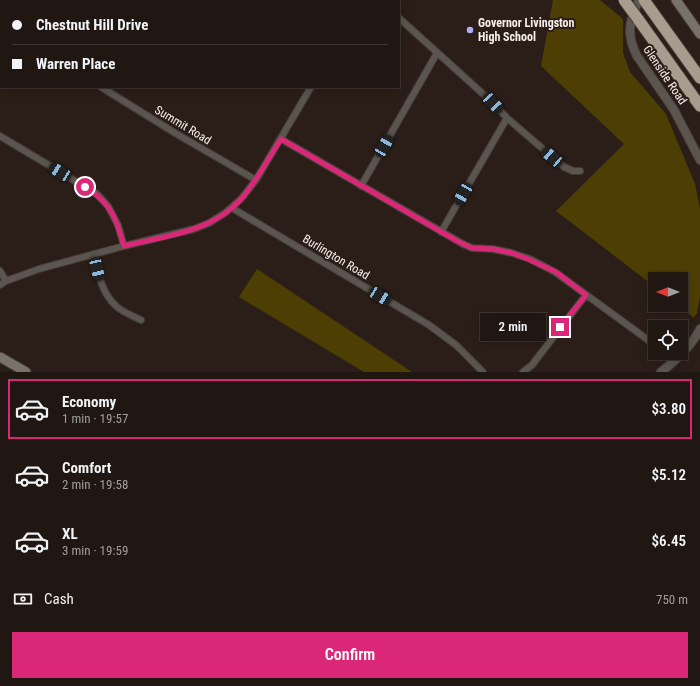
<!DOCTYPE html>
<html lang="en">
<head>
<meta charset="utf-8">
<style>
	body { margin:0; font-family:"Roboto Condensed",sans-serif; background:#281f1b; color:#f1f3f6; height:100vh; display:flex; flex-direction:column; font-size:15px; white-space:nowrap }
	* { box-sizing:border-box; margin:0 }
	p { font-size:13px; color:#a29f9f }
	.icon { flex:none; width:22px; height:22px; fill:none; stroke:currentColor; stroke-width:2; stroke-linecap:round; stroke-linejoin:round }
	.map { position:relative; height:372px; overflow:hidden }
	.side { display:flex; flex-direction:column; background:#201612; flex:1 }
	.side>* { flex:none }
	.hud { position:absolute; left:0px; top:0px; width:400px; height:88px; box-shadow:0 2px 10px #0003,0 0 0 1px #3d3532; display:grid; align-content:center; height:88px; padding:0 12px; background:#201612 }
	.needle { width:26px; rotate:270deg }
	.controls { position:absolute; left:648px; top:272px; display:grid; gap:8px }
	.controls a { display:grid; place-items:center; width:40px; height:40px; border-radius:0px; background:#201612; box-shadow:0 2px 10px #0003,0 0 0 1px #3d3532; font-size:20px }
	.end { position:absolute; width:18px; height:18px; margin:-9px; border:5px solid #db2777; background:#fff; box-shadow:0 0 0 2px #fff }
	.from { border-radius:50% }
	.bubble { position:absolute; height:28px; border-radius:0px; background:#201612; box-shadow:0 2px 10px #0003,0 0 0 1px #3d3532; font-size:13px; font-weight:600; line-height:28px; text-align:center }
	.car { position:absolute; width:12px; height:24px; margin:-12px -6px; border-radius:5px; box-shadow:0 0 3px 1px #0007; background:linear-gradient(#222 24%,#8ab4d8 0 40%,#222 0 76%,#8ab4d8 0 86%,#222 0) }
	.hud b { display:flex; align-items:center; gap:14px; height:38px; font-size:15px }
	.hud b+b { border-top:1px solid #3d3532 }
	.hud i { width:10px; height:10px; background:#f1f3f6 }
	ul { padding:7px 0 0; list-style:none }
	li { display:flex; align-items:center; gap:12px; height:60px; margin:0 8px 6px; padding:0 4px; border:2px solid transparent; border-radius:0px }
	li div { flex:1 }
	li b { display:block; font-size:15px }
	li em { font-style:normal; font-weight:600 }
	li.on { border-color:#db2777 }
	li>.icon { width:36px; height:36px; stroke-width:1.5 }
	.pay { display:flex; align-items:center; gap:10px; height:44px; padding:0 12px; font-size:15px }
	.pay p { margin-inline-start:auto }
	.action { display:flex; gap:8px; margin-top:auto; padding:8px 12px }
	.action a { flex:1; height:46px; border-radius:0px; background:#db2777; color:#fff; font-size:16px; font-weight:600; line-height:46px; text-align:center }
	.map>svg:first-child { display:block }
	.green { fill:#4d3f04 }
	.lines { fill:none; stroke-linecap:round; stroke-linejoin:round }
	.minor-casing { stroke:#483b35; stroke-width:8 }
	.tertiary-casing { stroke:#483b35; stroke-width:10 }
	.secondary-casing { stroke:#483b35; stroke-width:11 }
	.motorway-casing { stroke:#483b35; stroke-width:13 }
	.minor { stroke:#5a554f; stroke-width:6 }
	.tertiary { stroke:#5a554f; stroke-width:8 }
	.secondary { stroke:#797269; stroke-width:9 }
	.motorway { stroke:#a89c8e; stroke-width:11 }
	.motorway-bridge-casing { stroke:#483b35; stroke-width:13; stroke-linecap:butt }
	.motorway-bridge { stroke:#a89c8e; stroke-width:11 }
	.route { stroke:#db2777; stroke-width:5 }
	.poi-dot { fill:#b1adfa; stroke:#2b1e18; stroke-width:1.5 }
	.labels { text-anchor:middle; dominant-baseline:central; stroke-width:4; stroke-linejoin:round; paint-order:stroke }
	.poi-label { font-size:12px; font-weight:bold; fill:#f8efea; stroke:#2b1e18; text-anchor:start }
	.street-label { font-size:12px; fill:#f8efea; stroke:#2b1e18 }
</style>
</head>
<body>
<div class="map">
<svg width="700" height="372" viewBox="0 0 700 372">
	<rect width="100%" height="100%" fill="#2b1e18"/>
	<path class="green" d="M 553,0 L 600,0 L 623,19 L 623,53 L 630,72 L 666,114 L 695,184 L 700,208 L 700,296 L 697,313 L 694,318 L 678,305 L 681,305 L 681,279 L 655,279 L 655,287 L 556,211 L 624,144 L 541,66 Z
		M 257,269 L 412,372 L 364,372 L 239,297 Z"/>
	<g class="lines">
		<defs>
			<path id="minor" d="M 148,0 L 149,1
				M 380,0 L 381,1
				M 66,1 L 66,0
				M 252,1 L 253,0
				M 361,1 L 362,0
				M 399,18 L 493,103 L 507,118 L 564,167 L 573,171 L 580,171
				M 0,60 L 1,60
				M 101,87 L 175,133 L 256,180
				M 0,136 L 97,194 L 108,206 L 118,225 L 124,246
				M 281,139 L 463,244 L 472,248 L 493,249 L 512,253 L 530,259 L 555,272 L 655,345
				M 361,186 L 437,53
				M 232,208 L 429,325 L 456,345 L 483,372
				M 441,232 L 507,118
				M 94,254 C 98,273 101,292 116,306 C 122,312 133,316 141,320
				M 0,271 L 6,281
				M 0,285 L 6,281 L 39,269 L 124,246 L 194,229 L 209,223 L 225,213 L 241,199 L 256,180 L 311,87
				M 666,353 L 676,360
				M 523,372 L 532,365 L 545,348 L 586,295"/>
			<path id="tertiary" d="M 639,0 C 629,22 626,34 637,56 L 674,110 L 700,160
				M 661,372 C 676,360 691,347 700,329"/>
			<path id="secondary" d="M 676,0 L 700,34
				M 0,357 L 26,372"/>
			<path id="motorway" d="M 644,0 L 700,78
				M 638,19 L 700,106"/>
		</defs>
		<use href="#minor" class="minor-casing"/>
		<use href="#tertiary" class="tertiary-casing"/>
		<use href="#secondary" class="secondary-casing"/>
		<use href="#motorway" class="motorway-casing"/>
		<use href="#minor" class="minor"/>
		<use href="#tertiary" class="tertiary"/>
		<use href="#secondary" class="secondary"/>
		<use href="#motorway" class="motorway"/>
		<defs>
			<path id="motorway-bridge" d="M 624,0 L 638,19"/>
		</defs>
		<use href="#motorway-bridge" class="motorway-bridge-casing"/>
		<use href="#motorway-bridge" class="motorway-bridge"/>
	</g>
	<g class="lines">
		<path class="route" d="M 85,187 C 111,203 116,218 124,246 C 165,236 213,232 242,198 C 257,180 268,159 281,139 L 457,241 L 472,248 L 493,249 L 512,253 L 530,260 L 556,272 L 586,295 L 560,327"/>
	</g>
	<circle class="poi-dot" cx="470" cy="30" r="4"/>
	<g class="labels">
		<g class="poi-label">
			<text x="478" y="23">Governor Livingston<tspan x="478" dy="14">High School</tspan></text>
		</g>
		<g class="street-label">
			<text transform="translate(665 75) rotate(56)">Glenside Road</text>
			<text transform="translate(183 125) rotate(31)">Summit Road</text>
			<text transform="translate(336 257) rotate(31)">Burlington Road</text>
		</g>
	</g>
</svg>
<div class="controls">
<a><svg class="needle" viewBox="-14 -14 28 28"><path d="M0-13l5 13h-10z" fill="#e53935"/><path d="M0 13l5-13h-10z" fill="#a29f9f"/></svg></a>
<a><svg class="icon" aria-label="locate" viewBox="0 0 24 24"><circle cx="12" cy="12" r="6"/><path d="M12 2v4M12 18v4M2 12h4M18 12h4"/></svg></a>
</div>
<i class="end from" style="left:85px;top:187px"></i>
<i class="end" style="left:560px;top:327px"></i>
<div class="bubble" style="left:480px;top:313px;width:66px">2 min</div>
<i class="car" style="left:493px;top:103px;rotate:137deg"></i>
<i class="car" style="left:384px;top:146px;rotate:30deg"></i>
<i class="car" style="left:552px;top:157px;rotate:311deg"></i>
<i class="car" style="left:60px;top:172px;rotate:301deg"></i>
<i class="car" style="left:463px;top:194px;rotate:210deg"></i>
<i class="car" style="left:97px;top:269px;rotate:167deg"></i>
<i class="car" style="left:380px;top:296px;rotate:121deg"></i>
<div class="hud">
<b><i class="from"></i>Chestnut Hill Drive</b>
<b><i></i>Warren Place</b>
</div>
</div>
<section class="side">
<ul>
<li class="on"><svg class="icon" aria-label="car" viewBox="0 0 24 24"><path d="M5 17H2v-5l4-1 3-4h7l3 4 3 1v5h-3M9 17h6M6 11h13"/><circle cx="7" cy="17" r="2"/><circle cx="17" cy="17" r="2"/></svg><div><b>Economy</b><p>1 min · 19:57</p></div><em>$3.80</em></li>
<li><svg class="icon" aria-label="car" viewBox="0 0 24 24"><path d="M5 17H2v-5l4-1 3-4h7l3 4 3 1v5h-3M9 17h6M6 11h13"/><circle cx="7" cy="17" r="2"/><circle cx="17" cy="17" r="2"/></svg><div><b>Comfort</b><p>2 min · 19:58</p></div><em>$5.12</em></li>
<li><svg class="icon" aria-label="car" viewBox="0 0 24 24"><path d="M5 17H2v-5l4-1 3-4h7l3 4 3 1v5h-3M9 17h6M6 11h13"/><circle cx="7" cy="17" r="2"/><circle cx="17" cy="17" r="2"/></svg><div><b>XL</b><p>3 min · 19:59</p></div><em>$6.45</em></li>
</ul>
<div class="pay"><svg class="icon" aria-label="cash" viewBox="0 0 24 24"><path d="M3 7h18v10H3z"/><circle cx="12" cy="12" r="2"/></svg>Cash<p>750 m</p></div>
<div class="action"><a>Confirm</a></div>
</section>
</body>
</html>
